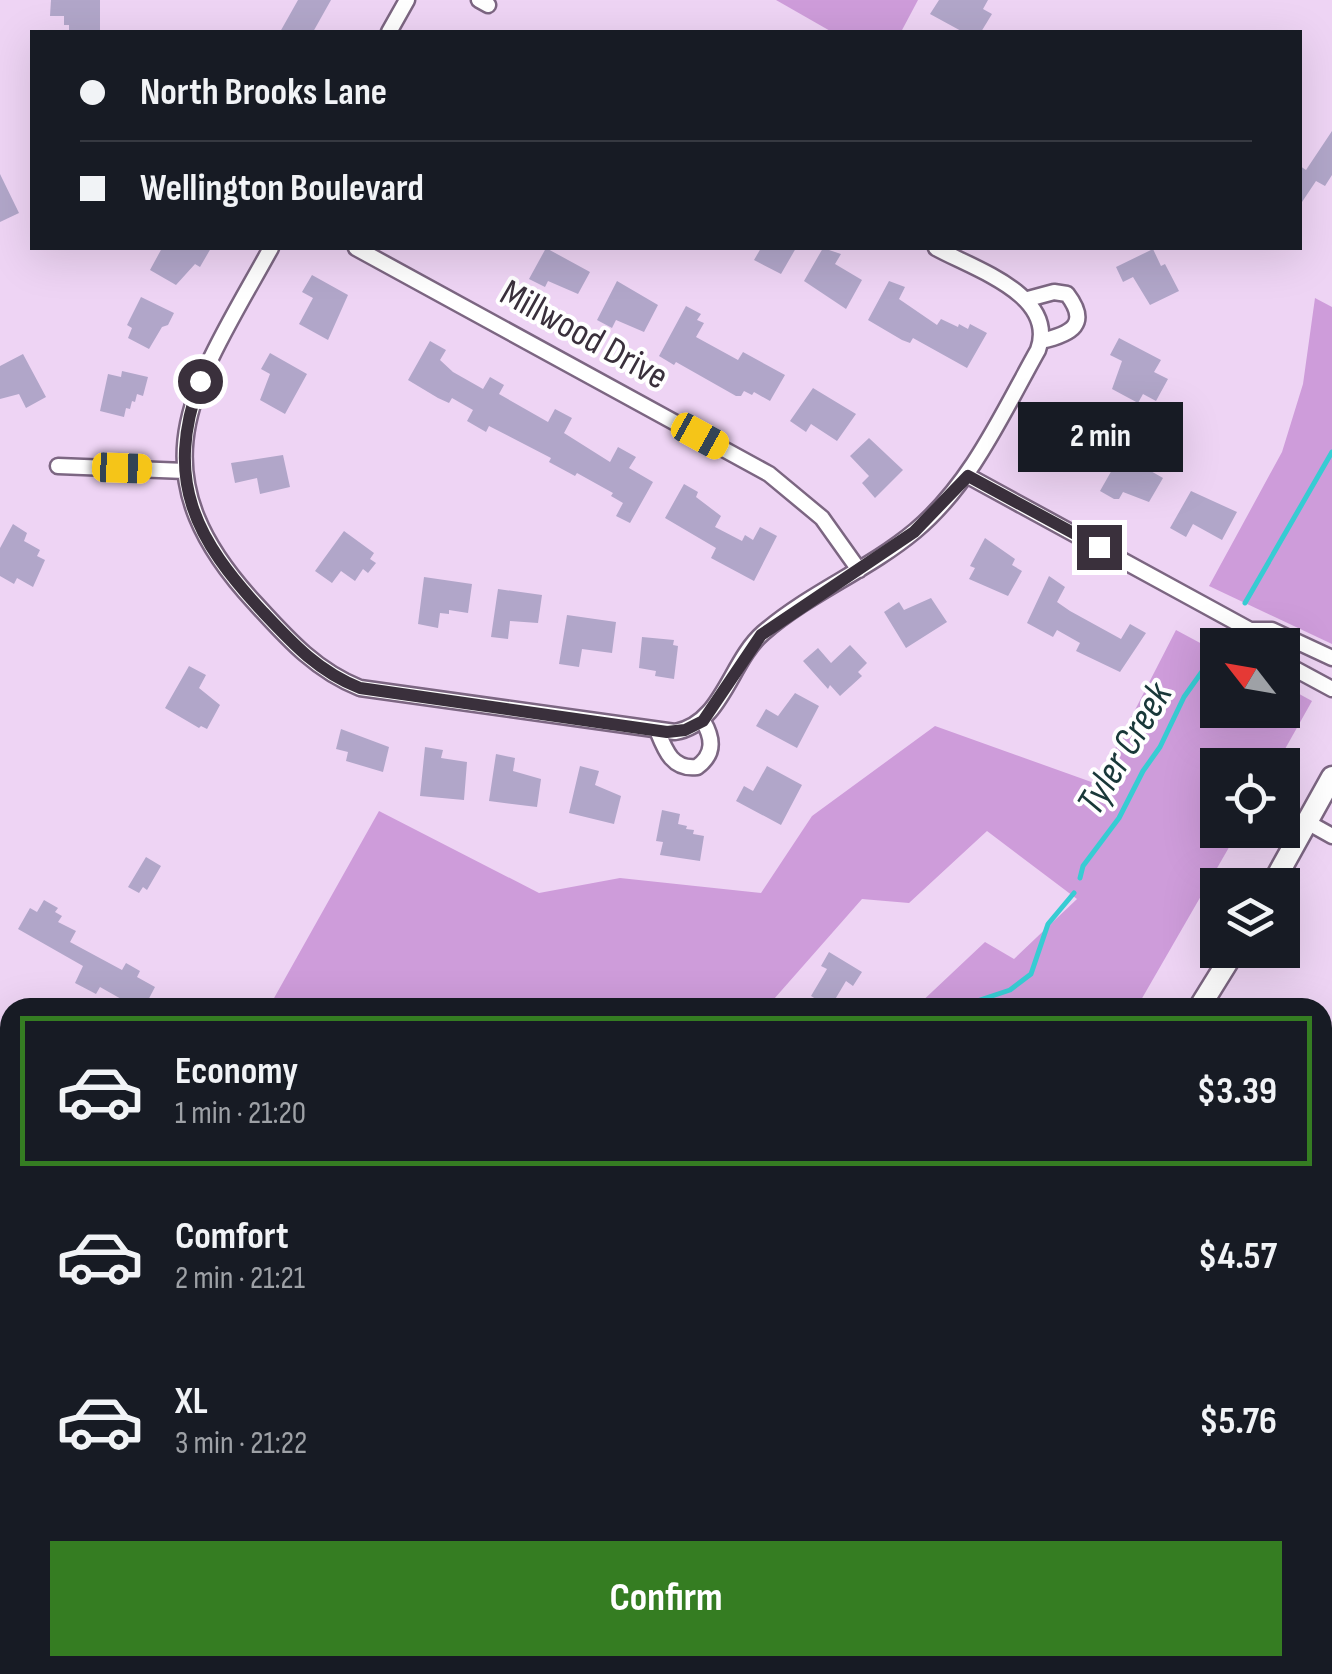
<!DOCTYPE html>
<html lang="en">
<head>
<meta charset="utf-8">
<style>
	body { margin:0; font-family:"Sofia Sans Condensed",sans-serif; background:#20242c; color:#f1f3f6; height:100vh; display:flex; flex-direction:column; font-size:38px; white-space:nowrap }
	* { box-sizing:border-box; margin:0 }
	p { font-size:32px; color:#9ea1a6 }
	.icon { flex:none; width:55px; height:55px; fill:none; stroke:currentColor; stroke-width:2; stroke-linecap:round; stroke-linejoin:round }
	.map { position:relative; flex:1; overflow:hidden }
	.panel { position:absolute; left:0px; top:998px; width:1332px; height:678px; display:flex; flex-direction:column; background:#171b24; border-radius:30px 30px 0 0; box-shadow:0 10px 40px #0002 }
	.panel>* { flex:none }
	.guide { position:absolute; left:30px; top:30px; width:1272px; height:220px; border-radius:0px; box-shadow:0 10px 40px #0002; display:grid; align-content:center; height:220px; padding:0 50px; background:#171b24 }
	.needle { width:65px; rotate:301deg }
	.controls { position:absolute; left:1200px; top:628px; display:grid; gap:20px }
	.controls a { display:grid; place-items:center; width:100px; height:100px; border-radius:0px; background:#171b24; box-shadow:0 10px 40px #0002; font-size:50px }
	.end { position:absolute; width:45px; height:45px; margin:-22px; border:12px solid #3a303c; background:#fff; box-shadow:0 0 0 5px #fff }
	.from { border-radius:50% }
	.bubble { position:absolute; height:70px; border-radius:0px; background:#171b24; box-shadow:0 10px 40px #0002; font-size:32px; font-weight:700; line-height:70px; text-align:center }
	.car { position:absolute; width:30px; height:60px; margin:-30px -15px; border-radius:12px; box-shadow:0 0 8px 2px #0007; background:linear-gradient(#f5c518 24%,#345 0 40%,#f5c518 0 76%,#345 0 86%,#f5c518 0) }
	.guide b { display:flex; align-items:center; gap:35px; height:95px; font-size:38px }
	.guide b+b { border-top:2px solid #363941 }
	.guide i { width:25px; height:25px; background:#f1f3f6 }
	ul { padding:18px 0 0; list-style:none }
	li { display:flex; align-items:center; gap:30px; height:150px; margin:0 20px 15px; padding:0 30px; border:5px solid transparent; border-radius:0px }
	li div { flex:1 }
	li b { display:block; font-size:38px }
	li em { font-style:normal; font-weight:700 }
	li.active { border-color:#357d22 }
	li>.icon { width:90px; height:90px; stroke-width:1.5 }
	.action { display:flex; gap:20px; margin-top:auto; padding:20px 50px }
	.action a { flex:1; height:115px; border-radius:0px; background:#357d22; color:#fff; font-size:40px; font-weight:700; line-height:115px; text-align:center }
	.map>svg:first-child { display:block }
	.green { fill:#ce9cda }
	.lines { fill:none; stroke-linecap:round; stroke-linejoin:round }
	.stream { stroke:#37ccd3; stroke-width:5 }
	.building { fill:#b1a6c9 }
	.street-casing { stroke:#7c6682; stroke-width:19 }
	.secondary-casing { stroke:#7c6682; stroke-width:25 }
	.street { stroke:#fff; stroke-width:14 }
	.secondary { stroke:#fff; stroke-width:20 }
	.route { stroke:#3a303c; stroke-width:12 }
	.labels { text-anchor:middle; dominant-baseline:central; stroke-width:8; stroke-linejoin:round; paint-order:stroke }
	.street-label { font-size:38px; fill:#3a303c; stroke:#fff }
	.water-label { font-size:40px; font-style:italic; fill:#193839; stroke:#fff }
</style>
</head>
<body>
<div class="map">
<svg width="1332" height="1674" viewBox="0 0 1332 1674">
	<rect width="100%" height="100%" fill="#eed4f4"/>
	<path class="green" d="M 776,0 L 918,0 L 901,32 L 832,32 Z
		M 1315,298 L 1332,307 L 1332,644 L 1209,586 L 1282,452 L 1303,384 Z
		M 1176,630 L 1217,652 L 1218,710 L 1282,710 L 1283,685 L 1312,701 L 1276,765 L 1218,765 L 1218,830 L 1239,830 L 1137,1007 L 916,1007 L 985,942 L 1014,959 L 1077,899 L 987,831 L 909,903 L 862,899 L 774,999 L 784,1007 L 269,1007 L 379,811 L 539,893 L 620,878 L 761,893 L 812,816 L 935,726 L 1097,784 Z
		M 0,1067 L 10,1072 L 10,1665 L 105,1665 L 102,1674 L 0,1674 Z"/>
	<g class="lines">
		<path class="stream" d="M 1245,603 L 1332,452
			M 1080,878 L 1083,866 L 1119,818 L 1143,771 L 1160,747 L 1184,697 L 1218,649
			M 658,1008 L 661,1004 L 666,1008
			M 956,1008 L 1010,990 L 1031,974 L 1048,924 L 1074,893
			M 0,1618 L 10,1618
			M 44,1674 L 44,1665"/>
	</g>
	<path class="building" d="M 51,0 L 100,0 L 100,32 L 69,32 L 69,25 L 64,25 L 64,16 L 50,16 Z
		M 298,0 L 331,0 L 313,32 L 280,32 Z
		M 939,0 L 988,0 L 983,9 L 992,14 L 981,32 L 963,32 L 930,14 Z
		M 1332,131 L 1332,175 L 1325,186 L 1316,181 L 1300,205 L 1300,166 L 1306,170 Z
		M 0,174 L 19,213 L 0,222 Z
		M 162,248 L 211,248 L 200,267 L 195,264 L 176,285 L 150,270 Z
		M 546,248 L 590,272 L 578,294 L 548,281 L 545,287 L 529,279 Z
		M 761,248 L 796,248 L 781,274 L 754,260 Z
		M 823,248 L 841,254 L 835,264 L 862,280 L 846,309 L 804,281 Z
		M 1153,249 L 1161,266 L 1165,264 L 1179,291 L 1150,305 L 1133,277 L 1123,282 L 1116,267 Z
		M 312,275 L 348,295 L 328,340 L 299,324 L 313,298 L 302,292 Z
		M 617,281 L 658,305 L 644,332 L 616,320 L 612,328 L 597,320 Z
		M 889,281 L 905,287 L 899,299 L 937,325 L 941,319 L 958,327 L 959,324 L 968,329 L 970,324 L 987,333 L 967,368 L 913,338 L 910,343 L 902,340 L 868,320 Z
		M 141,297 L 174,313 L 168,325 L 162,327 L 149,349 L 128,338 L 132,328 L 127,325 Z
		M 686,306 L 701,314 L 697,320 L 704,323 L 696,337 L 738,360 L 743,352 L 785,375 L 770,401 L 754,392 L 752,395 L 744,391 L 741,396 L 736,396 L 676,362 L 674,365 L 659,356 Z
		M 1119,338 L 1161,360 L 1154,372 L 1168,379 L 1156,401 L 1143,394 L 1138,403 L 1112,389 L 1122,361 L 1110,355 Z
		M 430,341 L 446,350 L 440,360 L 453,372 L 483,389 L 490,377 L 504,385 L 499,394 L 548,422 L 555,409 L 572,418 L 564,433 L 610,462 L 618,447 L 636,457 L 629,468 L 653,482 L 630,523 L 616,516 L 623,503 L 611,496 L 613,493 L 577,473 L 575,476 L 549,462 L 551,458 L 489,426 L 486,432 L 467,421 L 473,410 L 452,398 L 449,403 L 438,398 L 408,380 Z
		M 270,353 L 307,374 L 285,414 L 260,400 L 270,374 L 261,369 Z
		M 23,354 L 46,397 L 26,408 L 19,394 L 0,399 L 0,366 Z
		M 122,371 L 148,377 L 143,396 L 137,394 L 135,402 L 132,401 L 130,409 L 126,408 L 124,417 L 100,411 L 108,374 L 121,377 Z
		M 813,388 L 856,414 L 837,441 L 811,424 L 806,432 L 790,421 Z
		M 1053,418 L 1096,444 L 1084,466 L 1056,454 L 1052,460 L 1035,451 Z
		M 869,438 L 903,470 L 875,498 L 862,483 L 869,476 L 850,456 Z
		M 1121,454 L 1163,478 L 1149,502 L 1123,492 L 1119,499 L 1114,499 L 1100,491 Z
		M 283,455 L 290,487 L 260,494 L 257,478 L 235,483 L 231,463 Z
		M 684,484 L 698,492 L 696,497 L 721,516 L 715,527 L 742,541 L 745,535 L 753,540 L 760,527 L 777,536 L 754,581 L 711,558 L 716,548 L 665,518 Z
		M 1191,491 L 1237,512 L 1222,540 L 1193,524 L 1186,537 L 1170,528 Z
		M 13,524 L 27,533 L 24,541 L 40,550 L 37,556 L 45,560 L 33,587 L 17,578 L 14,584 L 0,576 L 0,548 Z
		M 344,531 L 374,553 L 370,559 L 376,563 L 368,573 L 363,569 L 355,581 L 341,571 L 332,583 L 315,571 Z
		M 985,538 L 1015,559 L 1012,565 L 1022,571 L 1008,596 L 969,579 L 975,568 L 970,566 Z
		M 1049,576 L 1065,587 L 1057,602 L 1070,611 L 1121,639 L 1130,624 L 1146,633 L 1120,672 L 1076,651 L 1080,643 L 1057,630 L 1053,637 L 1027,623 Z
		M 424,577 L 472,584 L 468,613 L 449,610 L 449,614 L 440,613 L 438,628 L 418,624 Z
		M 498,589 L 542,595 L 538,623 L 510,621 L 508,639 L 491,637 Z
		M 931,598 L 947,622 L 906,648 L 884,612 L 899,602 L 904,610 Z
		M 567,615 L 616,622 L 612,653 L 582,649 L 579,667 L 559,664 Z
		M 642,637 L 674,640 L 673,645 L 678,646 L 674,679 L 655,676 L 656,671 L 639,668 Z
		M 850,645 L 867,663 L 858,672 L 862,676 L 840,696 L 830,685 L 828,689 L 803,661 L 818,648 L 831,663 Z
		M 189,666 L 206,675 L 199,688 L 220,705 L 207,729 L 201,726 L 199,728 L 165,708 Z
		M 795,693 L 819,706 L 797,748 L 756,726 L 766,709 L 778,716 Z
		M 341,729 L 389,747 L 383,772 L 346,761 L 348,752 L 336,749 Z
		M 425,747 L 443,750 L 441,758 L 467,762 L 464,800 L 420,796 Z
		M 496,754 L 515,758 L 513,771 L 541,779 L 537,807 L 489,801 Z
		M 580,766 L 599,771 L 595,785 L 621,796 L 614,824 L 569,813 Z
		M 767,766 L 802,785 L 781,825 L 736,801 L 744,786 L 753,791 Z
		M 662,810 L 680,814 L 678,824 L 687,826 L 686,829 L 694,830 L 693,834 L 704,836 L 700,861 L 660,855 L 663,842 L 656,841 Z
		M 146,857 L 161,866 L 147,890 L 143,887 L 139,893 L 128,887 Z
		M 44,900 L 58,908 L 55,912 L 62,916 L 58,922 L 76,931 L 70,942 L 122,970 L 126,963 L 140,971 L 137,977 L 155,987 L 144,1008 L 137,1008 L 100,987 L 96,994 L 75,983 L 83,966 L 18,929 L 30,908 L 37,912 Z
		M 829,952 L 862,972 L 853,986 L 846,981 L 830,1008 L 811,996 L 827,969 L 821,966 Z"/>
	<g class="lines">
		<defs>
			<path id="street" d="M 479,0 L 488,5
				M 389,32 L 407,0
				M 271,248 C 196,384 129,467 255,603 C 287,638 315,670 360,688 L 675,732 C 722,724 730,662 763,633 C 809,593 868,570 915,531 C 972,483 1002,414 1038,350 C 1058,295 974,269 936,248
				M 356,248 L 769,474 L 822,518 L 859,570
				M 1028,299 L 1054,292 L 1067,294 C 1090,324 1072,334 1041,341
				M 58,466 L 185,471
				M 968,476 L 1250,630 L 1260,645
				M 1250,630 L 1272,630 L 1332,658
				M 1282,662 L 1332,689
				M 657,730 C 665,750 672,770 697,767 C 715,754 713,738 703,721
				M 1307,822 L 1332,836
				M 1322,1169 L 1332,1152
				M 1322,1545 L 1332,1552
				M 850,1674 L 855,1665"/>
			<path id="secondary" d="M 1272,885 L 1332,777
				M 1199,1008 L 1235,950
				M 0,1048 L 10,1053
				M 1109,1665 L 1126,1674
				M 329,1674 L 341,1665"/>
		</defs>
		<use href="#street" class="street-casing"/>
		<use href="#secondary" class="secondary-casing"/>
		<use href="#street" class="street"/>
		<use href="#secondary" class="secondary"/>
	</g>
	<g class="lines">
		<path class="route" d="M 200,381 C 164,481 195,539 263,612 C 293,644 319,672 360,688 L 667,732 L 685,730 L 703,721 L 761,635 L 914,532 L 968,476 L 1099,547"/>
	</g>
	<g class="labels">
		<g class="street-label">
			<text transform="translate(584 335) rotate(29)">Millwood Drive</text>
		</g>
		<g class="water-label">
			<text transform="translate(1125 749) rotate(-59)">Tyler Creek</text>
		</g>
	</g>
</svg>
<div class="controls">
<a><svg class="needle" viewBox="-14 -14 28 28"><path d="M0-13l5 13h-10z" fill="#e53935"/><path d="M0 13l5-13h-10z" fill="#9ea1a6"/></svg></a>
<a><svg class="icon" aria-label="locate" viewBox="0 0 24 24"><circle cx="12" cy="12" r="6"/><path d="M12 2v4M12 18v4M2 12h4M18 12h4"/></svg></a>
<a><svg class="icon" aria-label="layers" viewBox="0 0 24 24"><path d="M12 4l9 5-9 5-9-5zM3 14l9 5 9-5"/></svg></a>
</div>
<i class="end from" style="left:200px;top:381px"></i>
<i class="end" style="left:1099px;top:547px"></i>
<div class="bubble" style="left:1018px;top:402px;width:165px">2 min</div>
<i class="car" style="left:700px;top:436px;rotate:119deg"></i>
<i class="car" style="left:122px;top:468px;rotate:92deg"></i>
<div class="guide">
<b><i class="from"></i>North Brooks Lane</b>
<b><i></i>Wellington Boulevard</b>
</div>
<section class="panel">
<ul>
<li class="active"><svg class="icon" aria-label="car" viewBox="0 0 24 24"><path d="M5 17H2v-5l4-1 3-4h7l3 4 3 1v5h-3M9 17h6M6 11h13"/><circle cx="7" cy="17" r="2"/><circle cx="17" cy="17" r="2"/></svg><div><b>Economy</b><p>1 min · 21:20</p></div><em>$3.39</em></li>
<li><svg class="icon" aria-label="car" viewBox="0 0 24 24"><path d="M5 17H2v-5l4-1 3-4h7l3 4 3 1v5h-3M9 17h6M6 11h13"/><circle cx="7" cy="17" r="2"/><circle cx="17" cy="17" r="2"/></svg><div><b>Comfort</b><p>2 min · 21:21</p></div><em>$4.57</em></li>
<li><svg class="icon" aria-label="car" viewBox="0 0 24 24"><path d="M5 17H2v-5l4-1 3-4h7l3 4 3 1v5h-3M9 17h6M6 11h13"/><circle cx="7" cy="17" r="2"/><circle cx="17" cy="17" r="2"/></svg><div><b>XL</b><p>3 min · 21:22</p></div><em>$5.76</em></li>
</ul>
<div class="action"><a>Confirm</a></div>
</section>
</div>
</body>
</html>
